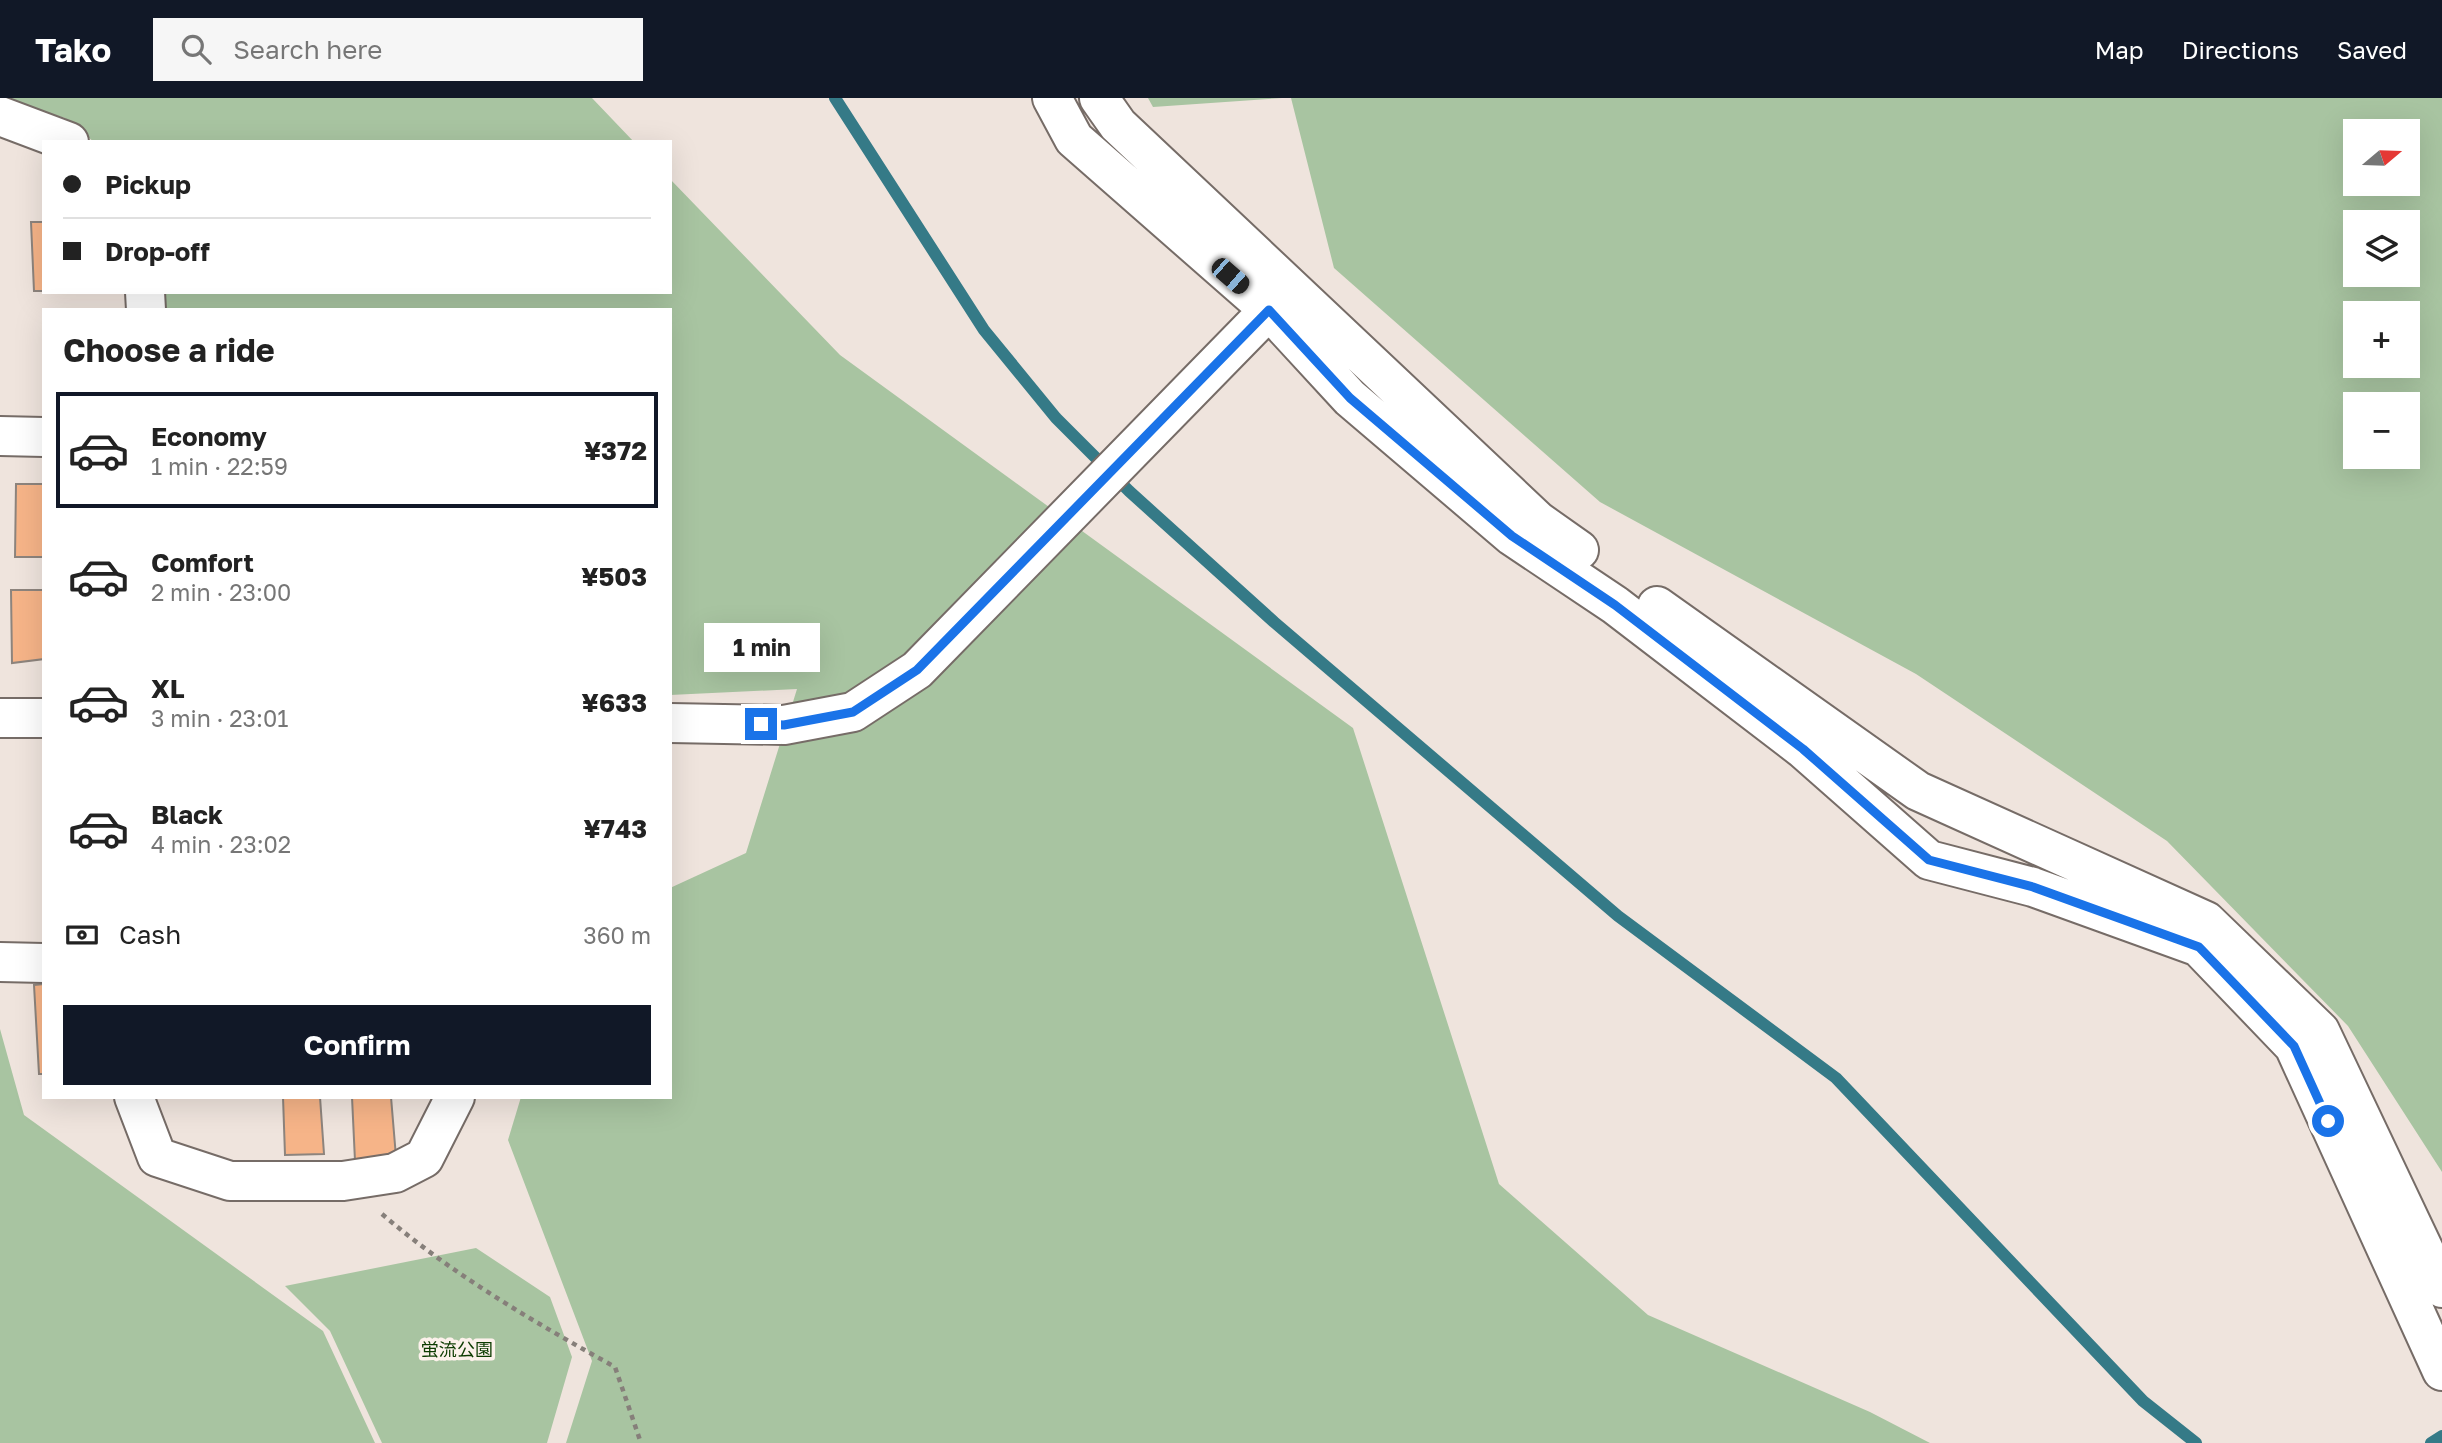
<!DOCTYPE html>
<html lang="en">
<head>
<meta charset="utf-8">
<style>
	body { margin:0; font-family:"Golos Text","Noto Sans JP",sans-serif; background:#f6f6f6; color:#222; height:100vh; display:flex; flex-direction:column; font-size:26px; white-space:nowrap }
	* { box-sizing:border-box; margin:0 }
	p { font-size:23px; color:#767676 }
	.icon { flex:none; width:38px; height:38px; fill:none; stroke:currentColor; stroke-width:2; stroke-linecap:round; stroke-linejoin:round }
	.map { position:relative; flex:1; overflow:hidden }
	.drawer { position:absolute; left:42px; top:210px; width:630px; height:791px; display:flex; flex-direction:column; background:#fff; border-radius:0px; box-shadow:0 7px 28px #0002 }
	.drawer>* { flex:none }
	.banner { position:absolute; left:42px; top:42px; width:630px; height:154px; border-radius:0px; box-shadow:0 7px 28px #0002; display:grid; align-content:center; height:154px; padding:0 21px; background:#fff }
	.needle { width:46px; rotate:71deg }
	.controls { position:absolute; left:2343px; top:21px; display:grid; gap:14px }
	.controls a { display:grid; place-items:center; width:77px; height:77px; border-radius:0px; background:#fff; box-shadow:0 7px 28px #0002; font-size:35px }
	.end { position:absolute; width:32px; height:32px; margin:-16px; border:9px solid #1a73e8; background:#fff; box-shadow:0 0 0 4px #fff }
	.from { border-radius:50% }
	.bubble { position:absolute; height:49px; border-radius:0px; background:#fff; box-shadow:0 7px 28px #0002; font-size:23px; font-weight:700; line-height:49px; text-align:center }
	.car { position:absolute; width:21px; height:42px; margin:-21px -10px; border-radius:9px; box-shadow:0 0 5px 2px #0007; background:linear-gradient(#222 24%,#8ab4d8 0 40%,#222 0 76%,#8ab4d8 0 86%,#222 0) }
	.banner b { display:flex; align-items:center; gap:24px; height:66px; font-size:26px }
	.banner b+b { border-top:2px solid #e0e0e0 }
	.banner i { width:18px; height:18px; background:#222 }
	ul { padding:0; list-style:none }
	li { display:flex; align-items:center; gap:21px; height:116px; margin:0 14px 10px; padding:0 7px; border:4px solid transparent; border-radius:0px }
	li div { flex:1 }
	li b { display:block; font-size:26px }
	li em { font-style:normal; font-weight:700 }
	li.active { border-color:#111827 }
	li>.icon { width:63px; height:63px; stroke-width:1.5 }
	h2 { padding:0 21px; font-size:32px; line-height:84px }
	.pay { display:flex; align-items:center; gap:18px; height:77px; padding:0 21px; font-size:26px }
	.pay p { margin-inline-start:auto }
	.button { display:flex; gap:14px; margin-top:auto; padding:14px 21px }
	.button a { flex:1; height:80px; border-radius:0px; background:#111827; color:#fff; font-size:28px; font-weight:700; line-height:80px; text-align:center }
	header { display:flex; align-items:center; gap:42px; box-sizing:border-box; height:98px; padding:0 35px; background:#111827; color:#fff }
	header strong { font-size:33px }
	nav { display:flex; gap:38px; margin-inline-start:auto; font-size:24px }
	.search { width:490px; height:63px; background:#f6f6f6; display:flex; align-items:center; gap:18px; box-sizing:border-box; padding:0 24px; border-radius:0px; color:#767676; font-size:26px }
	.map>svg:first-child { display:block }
	.green { fill:#a8c4a1; fill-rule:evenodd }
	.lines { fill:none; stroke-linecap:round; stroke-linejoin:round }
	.stream { stroke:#357a87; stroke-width:12 }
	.building { fill:#f6b488; stroke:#8d847d; stroke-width:2 }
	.minor-casing { stroke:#766c67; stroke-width:42 }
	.path { stroke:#867f7a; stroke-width:4.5; stroke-dasharray:5 5; stroke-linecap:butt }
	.minor { stroke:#fff; stroke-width:38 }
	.route { stroke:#1a73e8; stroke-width:9 }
	.labels { text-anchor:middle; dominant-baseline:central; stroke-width:7; stroke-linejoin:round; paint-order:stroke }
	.park-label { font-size:18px; fill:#0c3b00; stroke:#fcf1eb }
</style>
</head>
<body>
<header>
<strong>Tako</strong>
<div class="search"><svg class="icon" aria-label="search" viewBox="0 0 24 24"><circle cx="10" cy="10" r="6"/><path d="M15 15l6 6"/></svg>Search here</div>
<nav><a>Map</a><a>Directions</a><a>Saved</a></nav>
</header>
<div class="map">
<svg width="2442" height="1345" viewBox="0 0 2442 1345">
	<rect width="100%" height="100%" fill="#efe4dd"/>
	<path class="green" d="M 0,0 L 592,0 L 634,44 L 94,44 L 65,20 Z
		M 1148,0 L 1282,0 L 1153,9 Z
		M 1291,0 L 2442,0 L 2442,1074 L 2348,928 L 2167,743 L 1916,576 L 1600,404 L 1334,170 ZM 2408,33 L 2408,86 L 2356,86 L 2356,33 ZM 2408,124 L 2408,177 L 2356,177 L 2356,124 ZM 2408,215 L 2408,268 L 2356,268 L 2356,215 ZM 2408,306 L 2408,359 L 2356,359 L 2356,306 Z
		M 670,81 L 840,257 L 1353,630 L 1499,1086 L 1648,1217 L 1870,1314 L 1930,1345 L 566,1345 L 592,1263 L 508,1042 L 521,999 L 670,999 L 670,790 L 746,755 L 797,591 L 670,597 L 670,212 L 159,212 L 159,194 L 670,194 Z
		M 0,931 L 24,1017 L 323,1233 L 375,1345 L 0,1345 Z
		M 476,1150 L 550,1199 L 572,1259 L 547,1345 L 382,1345 L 330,1233 L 285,1188 Z"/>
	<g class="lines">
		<path class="stream" d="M 835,0 L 984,232 L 1056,320 L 1129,393 L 1274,524 L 1618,818 L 1836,980 L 2143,1303 L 2196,1345
			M 2431,1345 L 2442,1338"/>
	</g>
	<path class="building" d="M 31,124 L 44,124 L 44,193 L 34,193 Z
		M 16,386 L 44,386 L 44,459 L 15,459 Z
		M 11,492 L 44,492 L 44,561 L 12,565 Z
		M 44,886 L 44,976 L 39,976 L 34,887 Z
		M 283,999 L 320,999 L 324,1056 L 285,1057 Z
		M 352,999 L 391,999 L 396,1059 L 355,1063 Z"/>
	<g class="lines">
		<defs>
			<path id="minor" d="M 1052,0 L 1074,41 L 1269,212 L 1350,300 L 1512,438 L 1615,507 L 1803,651 L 1929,762 L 2033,789 L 2199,849 L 2294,948 L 2442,1273
				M 1099,0 L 1118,27 L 1538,423 L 1579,452
				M 0,18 L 69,44
				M 145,194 L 146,212
				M 0,338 L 44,339
				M 1657,508 L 1918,693 L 2206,823 L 2320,933 L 2442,1190
				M 0,620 L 44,620
				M 670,625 L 784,627 L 853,614 L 917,572 L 1269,212
				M 0,864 L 44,865
				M 134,999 L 157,1059 L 230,1083 L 343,1083 L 395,1075 L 424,1060 L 455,999"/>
		</defs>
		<use href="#minor" class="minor-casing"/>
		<path class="path" d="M 382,1116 C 453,1177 534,1224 615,1269 L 641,1345"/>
		<use href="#minor" class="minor"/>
	</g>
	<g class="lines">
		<path class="route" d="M 761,626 L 784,627 L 853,614 L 917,572 L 1269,212 L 1350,300 L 1512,438 L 1615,507 L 1803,651 L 1929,762 L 2033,789 L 2199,849 L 2294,948 L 2328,1023"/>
	</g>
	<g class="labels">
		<g class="park-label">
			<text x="457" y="1251">蛍流公園</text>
		</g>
	</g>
</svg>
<div class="controls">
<a><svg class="needle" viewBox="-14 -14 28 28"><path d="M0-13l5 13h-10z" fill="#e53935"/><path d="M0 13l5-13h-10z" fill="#767676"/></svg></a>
<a><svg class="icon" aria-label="layers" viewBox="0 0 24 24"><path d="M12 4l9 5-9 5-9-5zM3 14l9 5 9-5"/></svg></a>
<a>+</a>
<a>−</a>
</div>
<i class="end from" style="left:2328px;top:1023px"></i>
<i class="end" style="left:761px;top:626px"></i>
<div class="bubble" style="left:704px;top:525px;width:116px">1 min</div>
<i class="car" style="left:1230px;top:178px;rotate:131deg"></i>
<div class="banner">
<b><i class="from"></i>Pickup</b>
<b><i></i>Drop-off</b>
</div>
<section class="drawer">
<h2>Choose a ride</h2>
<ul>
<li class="active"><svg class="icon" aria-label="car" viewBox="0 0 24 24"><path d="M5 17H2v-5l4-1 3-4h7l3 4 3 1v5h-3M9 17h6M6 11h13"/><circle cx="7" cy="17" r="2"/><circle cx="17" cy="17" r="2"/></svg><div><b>Economy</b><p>1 min · 22:59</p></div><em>¥372</em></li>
<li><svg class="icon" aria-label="car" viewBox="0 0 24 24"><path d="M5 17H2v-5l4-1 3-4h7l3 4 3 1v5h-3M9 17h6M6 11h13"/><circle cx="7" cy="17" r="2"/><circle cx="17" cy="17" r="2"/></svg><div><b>Comfort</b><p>2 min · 23:00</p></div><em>¥503</em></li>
<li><svg class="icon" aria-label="car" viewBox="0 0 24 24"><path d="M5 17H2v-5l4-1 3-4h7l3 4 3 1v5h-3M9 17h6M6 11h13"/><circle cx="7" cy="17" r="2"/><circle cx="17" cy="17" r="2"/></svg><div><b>XL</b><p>3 min · 23:01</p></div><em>¥633</em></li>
<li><svg class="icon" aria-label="car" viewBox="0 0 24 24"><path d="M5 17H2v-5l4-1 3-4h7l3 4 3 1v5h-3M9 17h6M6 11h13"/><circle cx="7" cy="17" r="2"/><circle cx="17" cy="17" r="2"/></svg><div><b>Black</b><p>4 min · 23:02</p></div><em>¥743</em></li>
</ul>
<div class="pay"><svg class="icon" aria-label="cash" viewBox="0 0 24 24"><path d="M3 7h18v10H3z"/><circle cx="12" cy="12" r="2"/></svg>Cash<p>360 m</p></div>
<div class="button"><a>Confirm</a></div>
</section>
</div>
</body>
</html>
